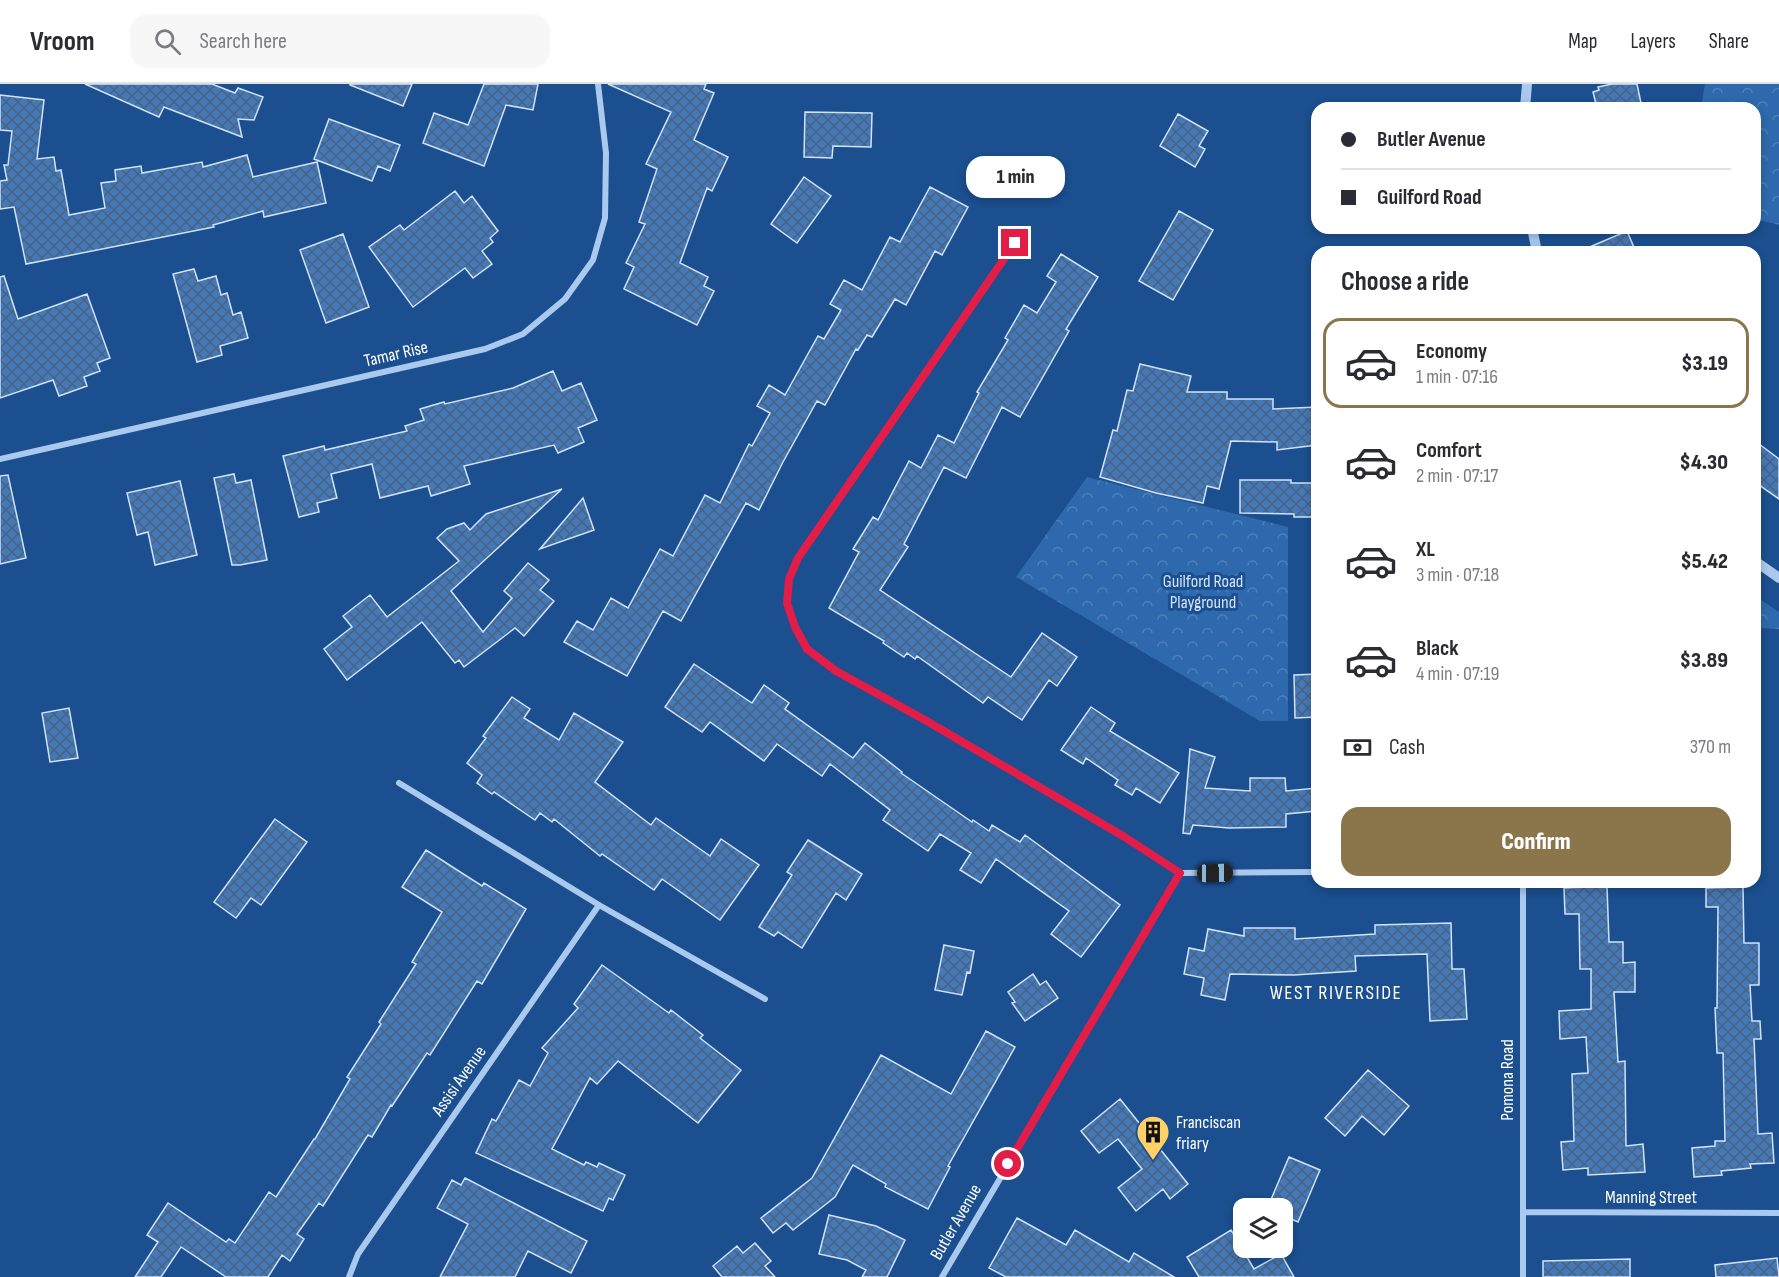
<!DOCTYPE html>
<html lang="en">
<head>
<meta charset="utf-8">
<style>
	body { margin:0; font-family:"Sofia Sans Condensed",sans-serif; background:#f7f7f7; color:#2b2b33; height:100vh; display:flex; flex-direction:column; font-size:22px; white-space:nowrap }
	* { box-sizing:border-box; margin:0 }
	p { font-size:20px; color:#7c7c81 }
	.icon { flex:none; width:33px; height:33px; fill:none; stroke:currentColor; stroke-width:2; stroke-linecap:round; stroke-linejoin:round }
	.map { position:relative; flex:1; overflow:hidden }
	.side { position:absolute; left:1311px; top:162px; width:450px; height:642px; display:flex; flex-direction:column; background:#fff; border-radius:18px; box-shadow:0 3px 9px #0003 }
	.side>* { flex:none }
	.top-card { position:absolute; left:1311px; top:18px; width:450px; height:132px; border-radius:18px; box-shadow:0 3px 9px #0003; display:grid; align-content:center; height:132px; padding:0 30px; background:#fff }
	.fabs { position:absolute; left:1233px; top:1114px; display:grid; gap:12px }
	.fabs a { display:grid; place-items:center; width:60px; height:60px; border-radius:12px; background:#fff; box-shadow:0 3px 9px #0003; font-size:30px }
	.end { position:absolute; width:27px; height:27px; margin:-14px; border:8px solid #e11d48; background:#fff; box-shadow:0 0 0 3px #fff }
	.from { border-radius:50% }
	.bubble { position:absolute; height:42px; border-radius:18px; background:#fff; box-shadow:0 3px 9px #0003; font-size:20px; font-weight:800; line-height:42px; text-align:center }
	.car { position:absolute; width:18px; height:36px; margin:-18px -9px; border-radius:8px; box-shadow:0 0 4px 2px #0007; background:linear-gradient(#222 24%,#8ab4d8 0 40%,#222 0 76%,#8ab4d8 0 86%,#222 0) }
	.top-card b { display:flex; align-items:center; gap:21px; height:57px; font-size:22px }
	.top-card b+b { border-top:2px solid #e1e1e2 }
	.top-card i { width:15px; height:15px; background:#2b2b33 }
	ul { padding:0; list-style:none }
	li { display:flex; align-items:center; gap:18px; height:90px; margin:0 12px 9px; padding:0 18px; border:3px solid transparent; border-radius:18px }
	li div { flex:1 }
	li b { display:block; font-size:22px }
	li em { font-style:normal; font-weight:800 }
	li.on { border-color:#8a764a }
	li>.icon { width:54px; height:54px; stroke-width:1.5 }
	h2 { padding:0 30px; font-size:27px; line-height:72px }
	.pay { display:flex; align-items:center; gap:15px; height:66px; padding:0 30px; font-size:22px }
	.pay p { margin-inline-start:auto }
	.primary-button { display:flex; gap:12px; margin-top:auto; padding:12px 30px }
	.primary-button a { flex:1; height:69px; border-radius:18px; background:#8a764a; color:#fff; font-size:24px; font-weight:800; line-height:69px; text-align:center }
	header { display:flex; align-items:center; gap:36px; box-sizing:border-box; height:84px; padding:0 30px; background:#fff; border-bottom:2px solid #e1e1e2 }
	header strong { font-size:28px }
	nav { display:flex; gap:33px; margin-inline-start:auto; font-size:21px }
	.search { width:420px; height:54px; background:#f7f7f7; display:flex; align-items:center; gap:15px; box-sizing:border-box; padding:0 21px; border-radius:18px; color:#7c7c81; font-size:22px }
	.map>svg:first-child { display:block }
	.forest { fill:url(#forest-crowns) }
	.building { fill:url(#building-cross-hatch); stroke:#cfe3fa; stroke-width:1.5 }
	.lines { fill:none; stroke-linecap:round; stroke-linejoin:round }
	.minor { stroke:#a9c9ee; stroke-width:6 }
	.tertiary { stroke:#a9c9ee; stroke-width:10 }
	.route { stroke:#e11d48; stroke-width:8 }
	.labels { text-anchor:middle; dominant-baseline:central; stroke-width:6; stroke-linejoin:round; paint-order:stroke }
	.street-label { font-size:18px; fill:#fff; stroke:#1b4f8f }
	.park-label { font-size:18px; fill:#cfe3fa; stroke:#1b4f8f }
	.poi-label { font-size:18px; fill:#fff; stroke:#1b4f8f; text-anchor:start }
	.neighbourhood-label { font-size:20px; letter-spacing:1.5px; fill:#fff; stroke:#1b4f8f }
</style>
</head>
<body>
<header>
<strong>Vroom</strong>
<div class="search"><svg class="icon" aria-label="search" viewBox="0 0 24 24"><circle cx="10" cy="10" r="6"/><path d="M15 15l6 6"/></svg>Search here</div>
<nav><a>Map</a><a>Layers</a><a>Share</a></nav>
</header>
<div class="map">
<svg width="1779" height="1193" viewBox="0 0 1779 1193">
	<defs>
		<pattern id="forest-crowns" width="20" height="18" patternUnits="userSpaceOnUse" patternTransform="scale(1.5)"><rect width="20" height="18" fill="#2e69ad"/><path d="M2 6a3 3 0 1 1 6 0M12 15a3 3 0 1 1 6 0" fill="none" stroke="#4d80b9"/></pattern>
		<pattern id="building-cross-hatch" width="8" height="8" patternUnits="userSpaceOnUse" patternTransform="scale(1.5)"><rect width="8" height="8" fill="#4478b7"/><path d="M0 0l8 8M0 8l8-8" fill="none" stroke="#486282"/></pattern>
	</defs>
	<rect width="100%" height="100%" fill="#1b4f8f"/>
	<path class="forest" d="M 1705,0 L 1779,0 L 1779,141 L 1755,135 L 1755,24 L 1701,24 Z
		M 1087,393 L 1288,443 L 1288,637 L 1260,637 L 1016,493 Z
		M 1755,512 L 1779,528 L 1779,545 L 1755,544 Z"/>
	<path class="building" d="M 85,0 L 212,0 L 235,9 L 238,4 L 263,13 L 254,36 L 238,35 L 242,53 L 164,23 L 159,33 Z
		M 350,0 L 412,0 L 403,22 L 350,1 Z
		M 484,0 L 538,0 L 533,26 L 506,21 L 484,82 L 423,59 L 434,29 L 468,41 Z
		M 608,0 L 706,0 L 704,5 L 714,9 L 694,56 L 728,73 L 712,107 L 707,104 L 680,179 L 708,193 L 704,202 L 714,207 L 697,241 L 624,205 L 634,183 L 626,179 L 645,140 L 639,138 L 657,85 L 646,80 L 671,28 Z
		M 1612,0 L 1637,0 L 1642,24 L 1597,24 L 1593,8 L 1599,6 L 1598,3 Z
		M 0,11 L 44,16 L 37,75 L 54,73 L 56,87 L 61,86 L 69,131 L 105,124 L 101,99 L 116,97 L 115,86 L 141,82 L 142,89 L 202,78 L 203,83 L 247,71 L 253,93 L 317,78 L 326,119 L 264,133 L 263,127 L 213,141 L 214,143 L 26,180 L 14,123 L 0,125 L 0,97 L 7,96 L 4,81 L 8,81 L 12,47 L 0,46 Z
		M 805,28 L 872,29 L 871,63 L 833,62 L 832,74 L 804,73 Z
		M 1178,30 L 1208,47 L 1199,62 L 1205,65 L 1195,83 L 1160,62 Z
		M 329,35 L 400,61 L 390,87 L 378,82 L 372,97 L 314,75 Z
		M 804,93 L 831,112 L 797,159 L 771,140 Z
		M 930,103 L 968,123 L 942,171 L 935,167 L 906,221 L 895,215 L 872,253 L 867,251 L 858,266 L 856,265 L 825,321 L 817,317 L 783,378 L 759,426 L 746,419 L 681,537 L 663,527 L 627,592 L 564,558 L 577,537 L 593,546 L 611,514 L 628,524 L 660,465 L 673,472 L 705,411 L 720,419 L 749,360 L 752,362 L 770,329 L 757,322 L 769,301 L 785,311 L 818,252 L 824,255 L 841,226 L 830,220 L 844,196 L 862,206 L 890,153 L 900,158 Z
		M 455,107 L 464,119 L 472,112 L 498,147 L 490,154 L 493,158 L 482,167 L 492,180 L 473,194 L 465,184 L 413,223 L 369,163 L 400,141 L 404,146 Z
		M 1179,127 L 1213,146 L 1173,216 L 1139,197 Z
		M 1627,147 L 1636,168 L 1578,168 Z
		M 343,150 L 369,223 L 326,239 L 300,166 Z
		M 1061,170 L 1098,193 L 1066,245 L 1069,247 L 1020,333 L 1002,323 L 966,394 L 944,383 L 904,460 L 908,463 L 880,506 L 1011,593 L 1042,549 L 1077,573 L 1057,602 L 1049,596 L 1022,636 L 988,613 L 983,619 L 917,572 L 915,575 L 907,569 L 904,573 L 883,559 L 884,557 L 829,524 L 859,468 L 853,465 L 873,433 L 878,436 L 909,377 L 921,384 L 938,351 L 954,359 L 979,309 L 977,308 L 1008,256 L 1005,254 L 1024,221 L 1037,229 L 1056,198 L 1047,192 Z
		M 194,185 L 198,197 L 216,192 L 221,211 L 227,209 L 233,231 L 241,228 L 248,254 L 220,262 L 222,271 L 197,278 L 173,190 Z
		M 4,192 L 18,235 L 87,210 L 110,274 L 97,279 L 100,287 L 84,293 L 87,302 L 59,312 L 53,296 L 0,314 L 0,193 Z
		M 1140,280 L 1191,292 L 1187,308 L 1227,308 L 1227,315 L 1273,315 L 1273,325 L 1317,323 L 1317,361 L 1277,366 L 1277,358 L 1231,357 L 1219,405 L 1207,402 L 1203,419 L 1156,409 L 1100,393 L 1113,346 L 1117,347 L 1127,306 L 1133,307 Z
		M 553,287 L 562,307 L 581,299 L 597,336 L 578,344 L 584,358 L 558,369 L 554,361 L 464,382 L 470,400 L 431,412 L 428,402 L 380,414 L 372,380 L 331,390 L 337,414 L 317,419 L 319,428 L 299,433 L 283,372 L 324,362 L 325,366 L 407,347 L 405,342 L 424,336 L 420,325 L 444,318 L 445,320 L 513,304 Z
		M 1755,357 L 1779,375 L 1779,415 L 1755,398 Z
		M 234,390 L 236,399 L 251,396 L 267,476 L 240,481 L 232,481 L 214,394 Z
		M 8,391 L 26,474 L 0,480 L 0,392 Z
		M 1240,396 L 1291,396 L 1291,399 L 1317,399 L 1317,433 L 1294,433 L 1294,430 L 1240,429 Z
		M 180,397 L 197,471 L 155,481 L 148,448 L 137,451 L 127,409 Z
		M 562,405 L 451,507 L 483,548 L 512,514 L 504,507 L 528,479 L 549,496 L 540,506 L 554,517 L 524,552 L 515,544 L 464,583 L 459,576 L 455,579 L 422,538 L 347,596 L 324,565 L 352,543 L 343,532 L 370,511 L 387,533 L 459,477 L 437,454 L 447,445 L 464,439 L 470,446 L 486,430 Z
		M 583,414 L 594,446 L 540,465 Z
		M 694,580 L 752,619 L 764,601 L 789,619 L 785,625 L 853,674 L 865,659 L 902,688 L 901,689 L 972,738 L 973,736 L 989,747 L 992,741 L 1020,758 L 1025,751 L 1120,821 L 1081,873 L 1051,850 L 1069,827 L 996,775 L 981,799 L 960,786 L 971,769 L 940,750 L 928,767 L 883,736 L 890,726 L 830,680 L 822,692 L 777,660 L 764,677 L 710,638 L 702,648 L 665,623 Z
		M 1317,590 L 1317,633 L 1295,634 L 1294,591 Z
		M 512,613 L 530,625 L 524,634 L 559,656 L 574,629 L 623,658 L 595,698 L 651,741 L 656,734 L 710,772 L 721,755 L 759,781 L 720,836 L 662,795 L 654,806 L 602,770 L 600,772 L 554,735 L 552,738 L 540,729 L 535,736 L 494,708 L 492,710 L 477,699 L 482,691 L 467,679 L 486,654 L 483,652 Z
		M 1091,623 L 1115,639 L 1110,647 L 1179,689 L 1160,719 L 1136,704 L 1132,711 L 1115,701 L 1118,696 L 1086,674 L 1083,680 L 1061,666 Z
		M 69,624 L 78,674 L 50,678 L 42,629 Z
		M 1190,665 L 1215,673 L 1205,704 L 1250,707 L 1250,694 L 1285,694 L 1286,707 L 1317,704 L 1317,727 L 1286,730 L 1286,743 L 1229,744 L 1193,741 L 1190,750 L 1183,749 Z
		M 275,735 L 307,758 L 261,821 L 251,814 L 236,834 L 214,818 Z
		M 808,756 L 862,790 L 846,816 L 836,809 L 802,864 L 778,848 L 774,852 L 759,843 L 792,791 L 787,788 Z
		M 426,766 L 482,802 L 484,799 L 526,825 L 482,900 L 477,897 L 430,971 L 427,969 L 392,1022 L 391,1021 L 372,1053 L 368,1051 L 323,1122 L 319,1119 L 297,1150 L 304,1155 L 290,1177 L 282,1171 L 268,1193 L 226,1193 L 181,1163 L 161,1193 L 135,1193 L 158,1158 L 147,1151 L 168,1119 L 226,1158 L 229,1155 L 235,1159 L 269,1108 L 276,1113 L 314,1055 L 315,1055 L 350,995 L 347,993 L 381,940 L 379,938 L 416,880 L 412,878 L 442,828 L 402,803 Z
		M 1607,802 L 1609,858 L 1623,858 L 1623,879 L 1635,878 L 1635,908 L 1614,908 L 1618,978 L 1625,977 L 1626,1062 L 1643,1060 L 1645,1088 L 1588,1091 L 1588,1084 L 1563,1086 L 1561,1058 L 1574,1057 L 1572,990 L 1588,989 L 1586,953 L 1560,955 L 1559,927 L 1591,925 L 1591,885 L 1580,885 L 1579,830 L 1565,830 L 1564,804 Z
		M 1743,803 L 1744,859 L 1759,859 L 1759,901 L 1750,901 L 1752,937 L 1760,937 L 1761,955 L 1754,955 L 1758,1050 L 1772,1049 L 1774,1079 L 1750,1080 L 1751,1084 L 1721,1087 L 1722,1091 L 1694,1093 L 1692,1064 L 1715,1062 L 1715,1057 L 1725,1057 L 1723,969 L 1717,969 L 1715,924 L 1717,924 L 1718,823 L 1706,823 L 1706,804 Z
		M 1451,839 L 1452,885 L 1464,885 L 1467,935 L 1430,937 L 1427,870 L 1355,872 L 1356,887 L 1294,891 L 1230,890 L 1225,916 L 1201,911 L 1204,894 L 1184,890 L 1189,864 L 1204,867 L 1208,845 L 1244,852 L 1244,844 L 1295,844 L 1295,855 L 1375,850 L 1375,841 Z
		M 944,861 L 974,867 L 970,889 L 967,888 L 962,911 L 935,906 Z
		M 602,881 L 669,929 L 671,926 L 703,951 L 700,954 L 741,986 L 698,1039 L 618,977 L 597,1000 L 590,994 L 552,1065 L 584,1081 L 586,1078 L 597,1083 L 599,1079 L 625,1091 L 613,1116 L 609,1114 L 603,1127 L 476,1069 L 492,1035 L 496,1037 L 519,996 L 530,1002 L 548,969 L 542,964 L 578,924 L 574,920 Z
		M 1033,890 L 1040,901 L 1046,897 L 1058,914 L 1025,937 L 1012,919 L 1015,918 L 1008,908 Z
		M 986,947 L 1015,963 L 948,1082 L 950,1083 L 928,1125 L 885,1103 L 886,1100 L 853,1081 L 835,1113 L 793,1146 L 786,1139 L 773,1149 L 761,1134 L 812,1094 L 881,971 L 951,1010 Z
		M 1368,986 L 1409,1022 L 1384,1051 L 1362,1032 L 1345,1052 L 1325,1034 Z
		M 1120,1015 L 1188,1100 L 1170,1115 L 1163,1105 L 1136,1127 L 1118,1104 L 1142,1085 L 1118,1055 L 1099,1069 L 1081,1047 Z
		M 1289,1073 L 1320,1086 L 1298,1138 L 1282,1131 L 1282,1125 L 1267,1125 Z
		M 465,1094 L 587,1157 L 571,1189 L 528,1167 L 515,1193 L 440,1193 L 468,1140 L 437,1124 L 452,1096 L 461,1101 Z
		M 829,1131 L 876,1142 L 905,1156 L 887,1193 L 862,1193 L 866,1186 L 847,1176 L 819,1170 Z
		M 1017,1134 L 1066,1161 L 1075,1146 L 1129,1178 L 1134,1169 L 1174,1193 L 1006,1193 L 989,1184 Z
		M 1231,1146 L 1254,1185 L 1281,1170 L 1294,1193 L 1199,1193 L 1187,1173 Z
		M 755,1159 L 771,1177 L 765,1182 L 775,1193 L 722,1193 L 713,1182 L 737,1162 L 743,1169 Z
		M 1777,1174 L 1779,1193 L 1716,1193 L 1715,1181 Z
		M 1630,1175 L 1630,1193 L 1543,1193 L 1543,1177 Z"/>
	<g class="lines">
		<path class="minor" d="M 1015,159 L 798,474 L 789,495 L 787,519 L 795,543 L 807,565 L 836,587 L 925,636 L 1123,752 L 1180,789 L 1317,788
			M 0,375 L 485,265 L 523,250 L 565,215 L 593,176 L 605,134 L 606,69 L 598,0
			M 399,699 L 599,821 L 765,915
			M 1524,1128 L 1779,1129
			M 349,1193 L 358,1170 L 599,821
			M 942,1193 L 1180,789
			M 1523,1193 L 1523,798"/>
		<path class="tertiary" d="M 1525,24 L 1527,0
			M 1532,144 L 1537,168
			M 1755,477 L 1779,494"/>
	</g>
	<g class="lines">
		<path class="route" d="M 1008,1080 L 1180,789 L 1123,752 L 925,636 L 836,587 L 807,565 L 795,543 L 787,519 L 789,495 L 798,474 L 1015,159"/>
	</g>
	<defs>
		<symbol id="building-pin" viewBox="-11 -11 22 30"><path d="M0 17L-7.5 6A9.5 9.5 0 1 1 7.5 6Z" fill="#ffd166" stroke="#1b4f8f"/><path d="M-4-6H4V6H1V3H-1V6H-4ZM-2.5-4.3h1.7v1.8h-1.7ZM.8-4.3h1.7v1.8H.8ZM-2.5-1h1.7V.8h-1.7ZM.8-1h1.7V.8H.8Z" fill="#111"/></symbol>
	</defs>
	<g fill-rule="evenodd">
		<use href="#building-pin" x="1134" y="1029" width="38" height="52"/>
	</g>
	<g class="labels">
		<g class="street-label">
			<text transform="translate(396 270) rotate(-13)">Tamar Rise</text>
			<text transform="translate(1507 996) rotate(-90)">Pomona Road</text>
			<text transform="translate(459 997) rotate(-55)">Assisi Avenue</text>
			<text x="1651" y="1113">Manning Street</text>
			<text transform="translate(956 1138) rotate(-60)">Butler Avenue</text>
		</g>
		<g class="park-label">
			<text x="1203" y="497">Guilford Road<tspan x="1203" dy="21">Playground</tspan></text>
		</g>
		<g class="poi-label">
			<text x="1176" y="1038">Franciscan<tspan x="1176" dy="21">friary</tspan></text>
		</g>
		<g class="neighbourhood-label">
			<text x="1336" y="909">WEST RIVERSIDE</text>
		</g>
	</g>
</svg>
<div class="fabs">
<a><svg class="icon" aria-label="layers" viewBox="0 0 24 24"><path d="M12 4l9 5-9 5-9-5zM3 14l9 5 9-5"/></svg></a>
</div>
<i class="end from" style="left:1008px;top:1080px"></i>
<i class="end" style="left:1015px;top:159px"></i>
<div class="bubble" style="left:966px;top:72px;width:99px">1 min</div>
<i class="car" style="left:1215px;top:789px;rotate:89deg"></i>
<div class="top-card">
<b><i class="from"></i>Butler Avenue</b>
<b><i></i>Guilford Road</b>
</div>
<section class="side">
<h2>Choose a ride</h2>
<ul>
<li class="on"><svg class="icon" aria-label="car" viewBox="0 0 24 24"><path d="M5 17H2v-5l4-1 3-4h7l3 4 3 1v5h-3M9 17h6M6 11h13"/><circle cx="7" cy="17" r="2"/><circle cx="17" cy="17" r="2"/></svg><div><b>Economy</b><p>1 min · 07:16</p></div><em>$3.19</em></li>
<li><svg class="icon" aria-label="car" viewBox="0 0 24 24"><path d="M5 17H2v-5l4-1 3-4h7l3 4 3 1v5h-3M9 17h6M6 11h13"/><circle cx="7" cy="17" r="2"/><circle cx="17" cy="17" r="2"/></svg><div><b>Comfort</b><p>2 min · 07:17</p></div><em>$4.30</em></li>
<li><svg class="icon" aria-label="car" viewBox="0 0 24 24"><path d="M5 17H2v-5l4-1 3-4h7l3 4 3 1v5h-3M9 17h6M6 11h13"/><circle cx="7" cy="17" r="2"/><circle cx="17" cy="17" r="2"/></svg><div><b>XL</b><p>3 min · 07:18</p></div><em>$5.42</em></li>
<li><svg class="icon" aria-label="car" viewBox="0 0 24 24"><path d="M5 17H2v-5l4-1 3-4h7l3 4 3 1v5h-3M9 17h6M6 11h13"/><circle cx="7" cy="17" r="2"/><circle cx="17" cy="17" r="2"/></svg><div><b>Black</b><p>4 min · 07:19</p></div><em>$3.89</em></li>
</ul>
<div class="pay"><svg class="icon" aria-label="cash" viewBox="0 0 24 24"><path d="M3 7h18v10H3z"/><circle cx="12" cy="12" r="2"/></svg>Cash<p>370 m</p></div>
<div class="primary-button"><a>Confirm</a></div>
</section>
</div>
</body>
</html>
